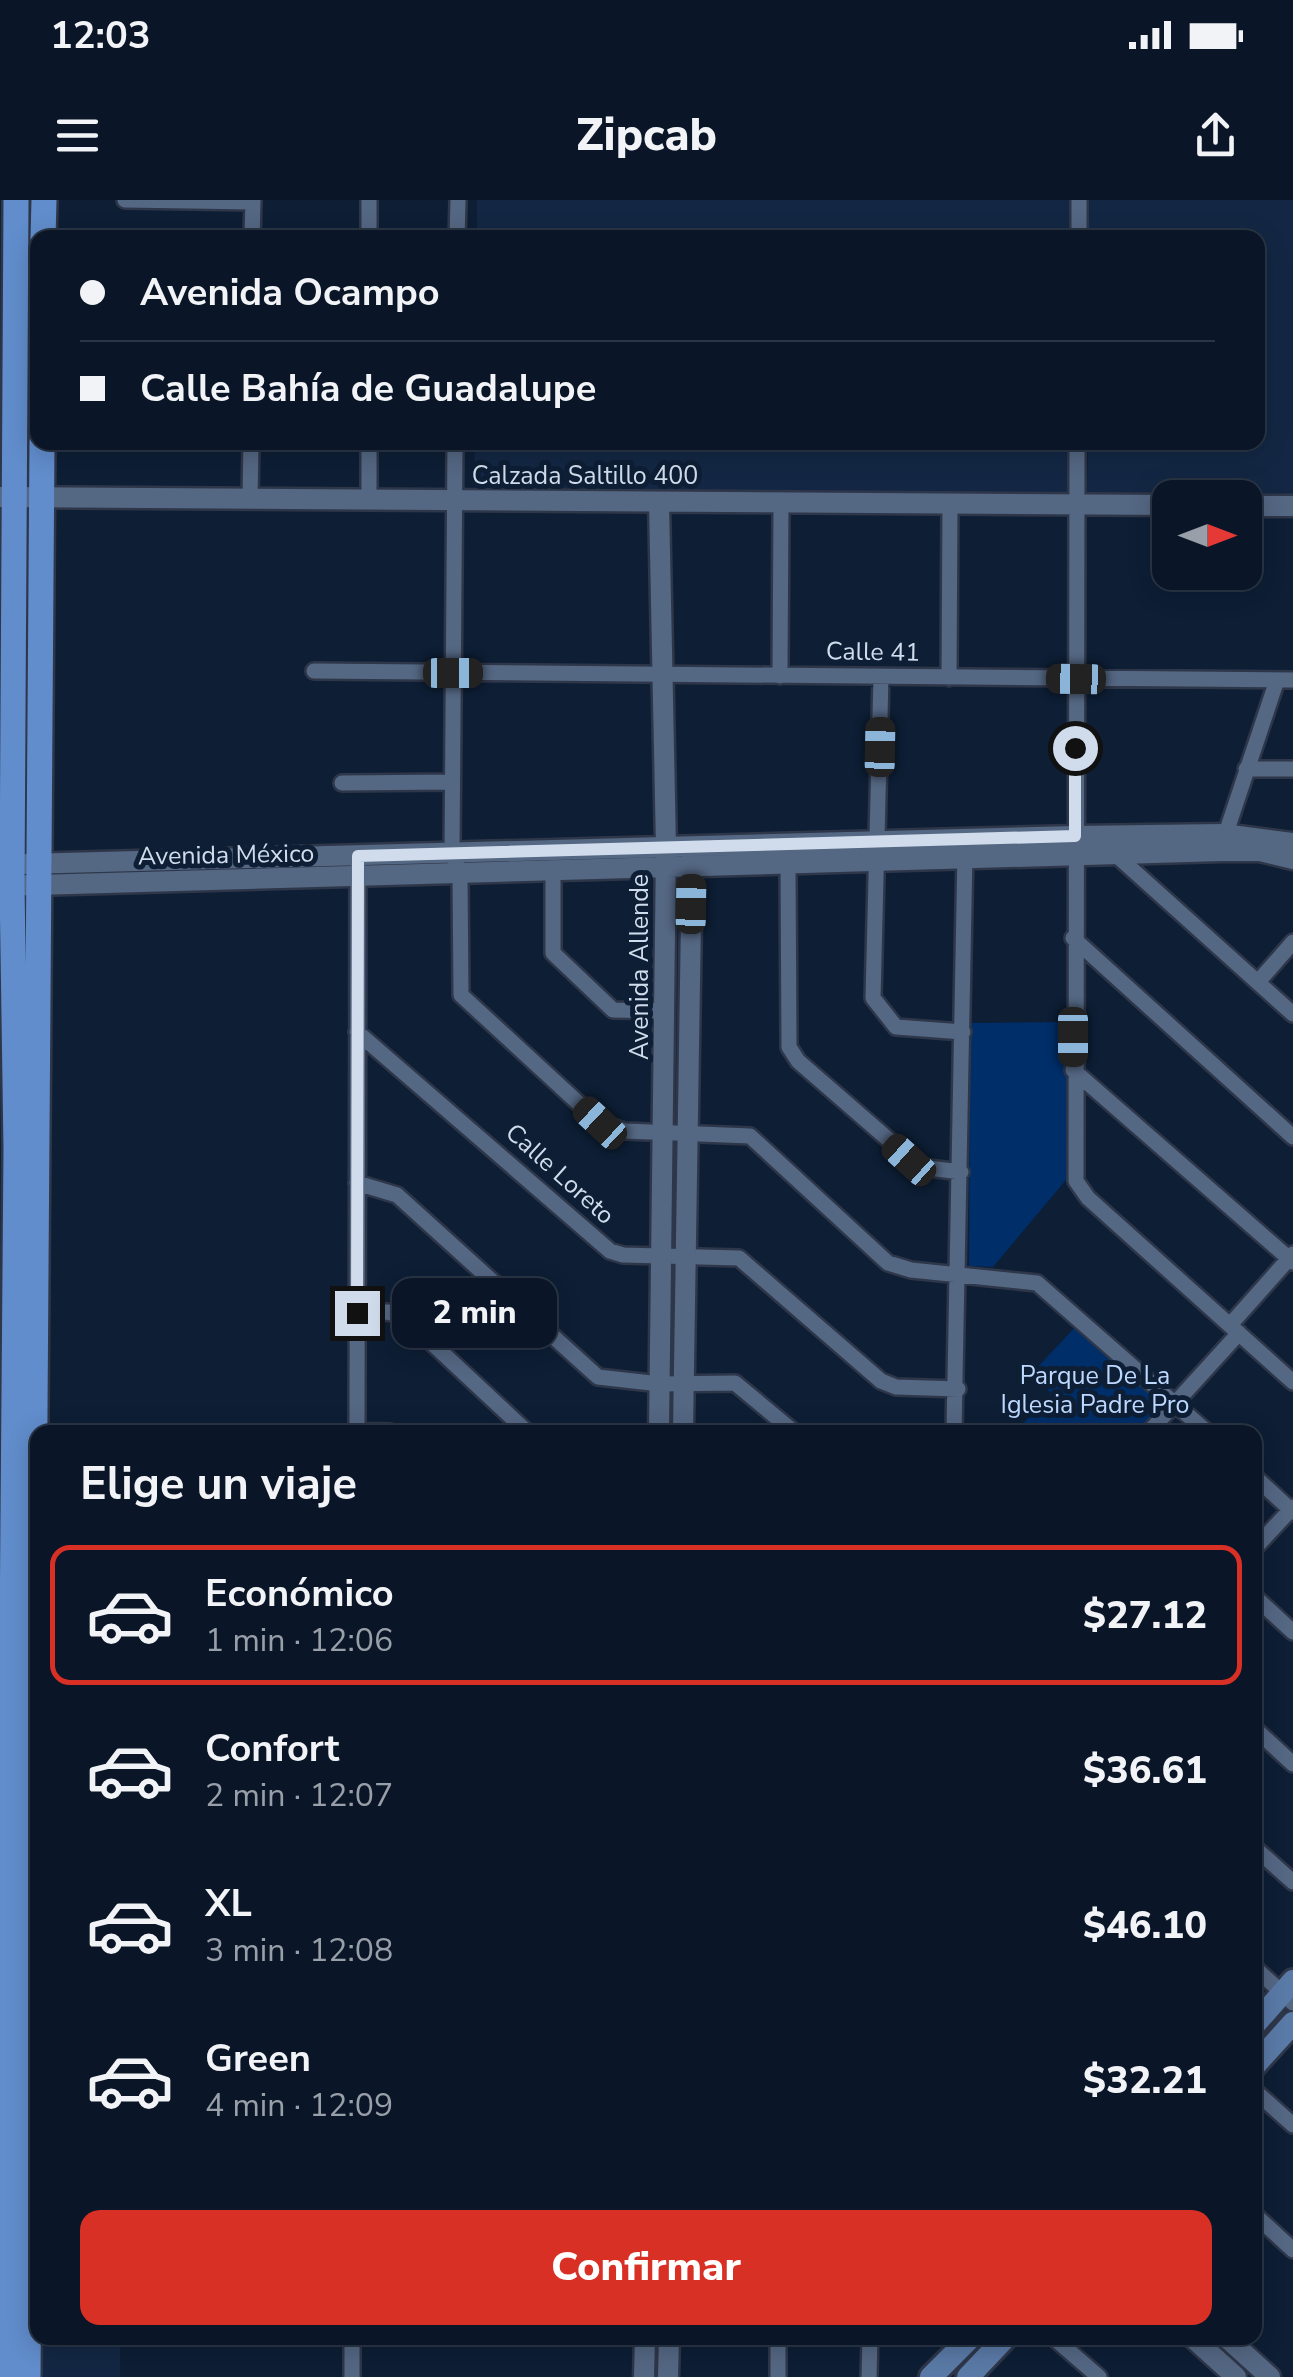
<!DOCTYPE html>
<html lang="es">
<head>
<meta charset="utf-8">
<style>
	body { margin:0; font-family:"Nunito Sans",sans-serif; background:#182334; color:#f1f3f6; height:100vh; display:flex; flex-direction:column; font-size:38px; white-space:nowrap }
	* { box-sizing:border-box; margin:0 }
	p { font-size:32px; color:#999fa8 }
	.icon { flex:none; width:55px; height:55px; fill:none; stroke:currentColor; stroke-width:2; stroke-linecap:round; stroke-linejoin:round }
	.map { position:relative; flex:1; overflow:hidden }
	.sheet { position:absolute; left:30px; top:1225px; width:1232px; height:920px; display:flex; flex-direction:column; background:#0a1628; border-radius:20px; box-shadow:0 5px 25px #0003,0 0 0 2px #2a3545 }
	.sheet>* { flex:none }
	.top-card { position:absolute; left:30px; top:30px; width:1235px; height:220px; border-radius:20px; box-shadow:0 5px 25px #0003,0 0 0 2px #2a3545; display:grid; align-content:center; height:220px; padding:0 50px; background:#0a1628 }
	.needle { width:65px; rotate:90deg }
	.buttons { position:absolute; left:1152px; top:280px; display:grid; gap:20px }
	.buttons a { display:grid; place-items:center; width:110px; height:110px; border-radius:20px; background:#0a1628; box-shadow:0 5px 25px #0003,0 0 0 2px #2a3545; font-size:50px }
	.end { position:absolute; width:45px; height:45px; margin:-22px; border:12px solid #d0dceb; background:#111; box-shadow:0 0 0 5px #111 }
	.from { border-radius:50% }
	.bubble { position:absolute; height:70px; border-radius:20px; background:#0a1628; box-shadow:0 5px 25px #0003,0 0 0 2px #2a3545; font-size:32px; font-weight:800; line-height:70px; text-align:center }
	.car { position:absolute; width:30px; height:60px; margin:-30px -15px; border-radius:12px; box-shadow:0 0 8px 2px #0007; background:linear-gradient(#222 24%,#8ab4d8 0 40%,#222 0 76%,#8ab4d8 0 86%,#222 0) }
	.top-card b { display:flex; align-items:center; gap:35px; height:95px; font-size:38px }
	.top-card b+b { border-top:2px solid #2a3545 }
	.top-card i { width:25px; height:25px; background:#f1f3f6 }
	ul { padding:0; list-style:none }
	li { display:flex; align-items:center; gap:30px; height:140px; margin:0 20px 15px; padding:0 30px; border:5px solid transparent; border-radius:20px }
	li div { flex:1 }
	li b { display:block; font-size:38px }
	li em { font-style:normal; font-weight:800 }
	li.active { border-color:#d93025 }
	li>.icon { width:90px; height:90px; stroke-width:1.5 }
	h2 { padding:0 50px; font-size:45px; line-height:120px }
	.action { display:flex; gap:20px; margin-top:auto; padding:20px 50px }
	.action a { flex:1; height:115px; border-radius:20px; background:#d93025; color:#fff; font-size:40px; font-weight:800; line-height:115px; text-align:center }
	.status { display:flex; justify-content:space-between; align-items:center; height:70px; padding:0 50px; background:#0a1628; direction:ltr }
	.status svg { height:28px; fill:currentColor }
	header { display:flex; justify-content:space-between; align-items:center; height:130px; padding:0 50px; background:#0a1628; font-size:45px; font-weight:800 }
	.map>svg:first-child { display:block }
	.built { fill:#132744 }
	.green { fill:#002e69 }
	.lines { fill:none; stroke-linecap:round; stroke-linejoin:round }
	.minor-casing { stroke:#2e3649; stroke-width:20 }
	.tertiary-casing { stroke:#2e3649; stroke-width:25 }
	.secondary-casing { stroke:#2e3649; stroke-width:28 }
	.primary-casing { stroke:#2e3649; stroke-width:30 }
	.minor { stroke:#546783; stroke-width:15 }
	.tertiary { stroke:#546783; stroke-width:20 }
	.secondary { stroke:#5a7aa7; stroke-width:22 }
	.primary { stroke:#618dcc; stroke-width:25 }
	.route { stroke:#d0dceb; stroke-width:12 }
	.labels { text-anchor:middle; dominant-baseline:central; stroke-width:10; stroke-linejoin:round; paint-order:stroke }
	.street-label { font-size:25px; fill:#d0dceb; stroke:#0d1e35 }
	.park-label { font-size:25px; fill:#bed9ff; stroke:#0d1e35 }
</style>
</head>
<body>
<div class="status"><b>12:03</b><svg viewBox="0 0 49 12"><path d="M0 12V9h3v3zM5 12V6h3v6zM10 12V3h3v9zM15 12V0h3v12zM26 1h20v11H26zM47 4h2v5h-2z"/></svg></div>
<header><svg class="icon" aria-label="menu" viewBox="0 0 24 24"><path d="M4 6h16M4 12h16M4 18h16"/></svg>Zipcab<svg class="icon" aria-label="share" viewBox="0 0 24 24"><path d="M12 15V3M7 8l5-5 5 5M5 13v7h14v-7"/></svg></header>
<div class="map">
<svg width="1293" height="2177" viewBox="0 0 1293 2177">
	<rect width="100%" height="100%" fill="#0d1e35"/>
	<path class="built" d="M 477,0 L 1071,0 L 1071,37 L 477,37 Z
		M 1089,0 L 1293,0 L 1293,295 L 1087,294 L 1088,243 L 1258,242 L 1258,38 L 1089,37 Z
		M 475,243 L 1069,243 L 1068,304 L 474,298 Z
		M 43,2138 L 120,2138 L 120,2177 L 43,2177 Z"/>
	<path class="green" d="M 1072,822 L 1071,974 L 993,1067 L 969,1066 L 970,823 Z
		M 1080,1122 L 1173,1203 L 1146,1232 L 1015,1232 L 1051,1193 L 1030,1175 Z"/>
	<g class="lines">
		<defs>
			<path id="minor" d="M 125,0 L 253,2
				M 369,0 L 369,38
				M 252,38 L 253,0
				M 457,38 L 458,0
				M 1079,38 L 1079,0
				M 369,242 L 369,300
				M 455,242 L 452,654 L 460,672 L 461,795 L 600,923 L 625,931 L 750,936 L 888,1063 L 911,1070 L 1037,1083 L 1207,1232
				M 1077,242 L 1076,981 L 1088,998 L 1293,1182
				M 250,299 L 251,242
				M 314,471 L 1293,480
				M 780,476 L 781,303
				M 881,477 L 873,798 L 896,827 L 963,832
				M 949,478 L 950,304
				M 1246,569 L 1293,569
				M 342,583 L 452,582
				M 1223,642 L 1277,480
				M 1115,654 L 1293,814
				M 788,664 L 789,847 L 798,861 L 920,967 L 961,972
				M 553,670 L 553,753 L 613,810 L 665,811
				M 1073,738 L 1293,937
				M 1258,782 L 1293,742
				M 357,832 L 610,1051 L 623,1055 L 739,1058 L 881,1181 L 896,1187 L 958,1189
				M 1073,870 L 1293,1062
				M 357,983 L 397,995 L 598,1177 L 660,1184 L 735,1183 L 794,1232
				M 357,1113 L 388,1112 L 404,1117 L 527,1232
				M 1230,1125 L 1293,1054
				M 357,1231 L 390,1232
				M 357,1232 L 358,667
				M 954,1232 L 965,652
				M 1149,1232 L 1239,1133
				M 1255,1277 L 1293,1312
				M 1255,1348 L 1293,1307
				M 1255,1397 L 1293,1432
				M 1255,1529 L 1293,1564
				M 1255,1648 L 1293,1682
				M 1255,1768 L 1293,1803
				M 1255,1891 L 1293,1925
				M 1255,2015 L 1293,2050
				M 352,2138 L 352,2177
				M 1054,2138 L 1099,2177
				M 778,2177 L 778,2138
				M 869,2177 L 870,2138"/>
			<path id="tertiary" d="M 0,297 L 1170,305
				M 659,302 L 666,648 L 659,1232
				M 1245,306 L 1293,306
				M 26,664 L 1075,636 L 1223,634 L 1293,643
				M 0,686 L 1223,651 L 1260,651 L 1293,659
				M 683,1232 L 692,655
				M 1193,2138 L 1236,2177
				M 1227,2138 L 1270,2177
				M 644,2177 L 645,2138
				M 668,2177 L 669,2138"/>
			<path id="secondary" d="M 1255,1824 L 1293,1781
				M 1255,1865 L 1293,1823
				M 931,2177 L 970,2138
				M 968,2177 L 1005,2138"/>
			<path id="primary" d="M 43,38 L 44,0
				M 6,2177 L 16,948 L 12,685 L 16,0
				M 28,2177 L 42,242"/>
		</defs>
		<use href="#minor" class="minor-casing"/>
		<use href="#tertiary" class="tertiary-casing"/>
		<use href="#secondary" class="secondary-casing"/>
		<use href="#primary" class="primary-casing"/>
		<use href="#minor" class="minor"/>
		<use href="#tertiary" class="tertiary"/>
		<use href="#secondary" class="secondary"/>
		<use href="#primary" class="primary"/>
	</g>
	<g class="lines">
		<path class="route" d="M 357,1113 L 358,656 L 1075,636 L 1075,548"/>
	</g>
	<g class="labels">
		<g class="street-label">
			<text x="585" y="276">Calzada Saltillo 400</text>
			<text transform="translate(873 452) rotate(1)">Calle 41</text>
			<text transform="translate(226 655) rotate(-1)">Avenida México</text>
			<text transform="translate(640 767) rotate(-90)">Avenida Allende</text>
			<text transform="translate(560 974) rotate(42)">Calle Loreto</text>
		</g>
		<g class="park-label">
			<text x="1095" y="1176">Parque De La<tspan x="1095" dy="29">Iglesia Padre Pro</tspan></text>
		</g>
	</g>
</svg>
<div class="buttons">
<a><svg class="needle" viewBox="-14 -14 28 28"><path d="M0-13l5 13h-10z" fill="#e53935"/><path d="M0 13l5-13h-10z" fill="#999fa8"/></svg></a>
</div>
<i class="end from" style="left:1075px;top:548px"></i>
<i class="end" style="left:357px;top:1113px"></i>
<div class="bubble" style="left:392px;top:1078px;width:165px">2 min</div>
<i class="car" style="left:453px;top:473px;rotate:90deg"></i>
<i class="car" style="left:1076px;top:479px;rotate:271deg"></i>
<i class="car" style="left:880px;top:547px;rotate:1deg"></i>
<i class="car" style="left:691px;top:704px;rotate:1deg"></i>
<i class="car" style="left:1073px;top:837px;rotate:180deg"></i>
<i class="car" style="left:600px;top:923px;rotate:313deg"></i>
<i class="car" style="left:909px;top:960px;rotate:312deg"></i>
<div class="top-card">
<b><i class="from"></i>Avenida Ocampo</b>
<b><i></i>Calle Bahía de Guadalupe</b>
</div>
<section class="sheet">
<h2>Elige un viaje</h2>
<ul>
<li class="active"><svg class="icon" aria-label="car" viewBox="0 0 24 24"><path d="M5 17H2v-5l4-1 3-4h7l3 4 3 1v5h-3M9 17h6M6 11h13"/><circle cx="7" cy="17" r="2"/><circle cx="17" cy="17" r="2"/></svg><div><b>Económico</b><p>1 min · 12:06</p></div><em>$27.12</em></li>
<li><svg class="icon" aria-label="car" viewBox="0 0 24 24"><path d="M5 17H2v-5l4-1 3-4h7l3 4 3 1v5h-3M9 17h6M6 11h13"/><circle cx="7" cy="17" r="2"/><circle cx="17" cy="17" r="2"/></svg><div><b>Confort</b><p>2 min · 12:07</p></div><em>$36.61</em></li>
<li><svg class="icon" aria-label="car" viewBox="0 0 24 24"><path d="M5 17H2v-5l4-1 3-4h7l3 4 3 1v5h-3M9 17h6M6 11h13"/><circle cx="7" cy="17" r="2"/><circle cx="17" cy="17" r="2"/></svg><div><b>XL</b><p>3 min · 12:08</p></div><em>$46.10</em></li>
<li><svg class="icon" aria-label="car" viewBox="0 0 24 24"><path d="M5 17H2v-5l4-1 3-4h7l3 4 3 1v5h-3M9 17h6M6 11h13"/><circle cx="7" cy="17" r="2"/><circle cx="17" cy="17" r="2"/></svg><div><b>Green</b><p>4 min · 12:09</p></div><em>$32.21</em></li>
</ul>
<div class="action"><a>Confirmar</a></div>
</section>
</div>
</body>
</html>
